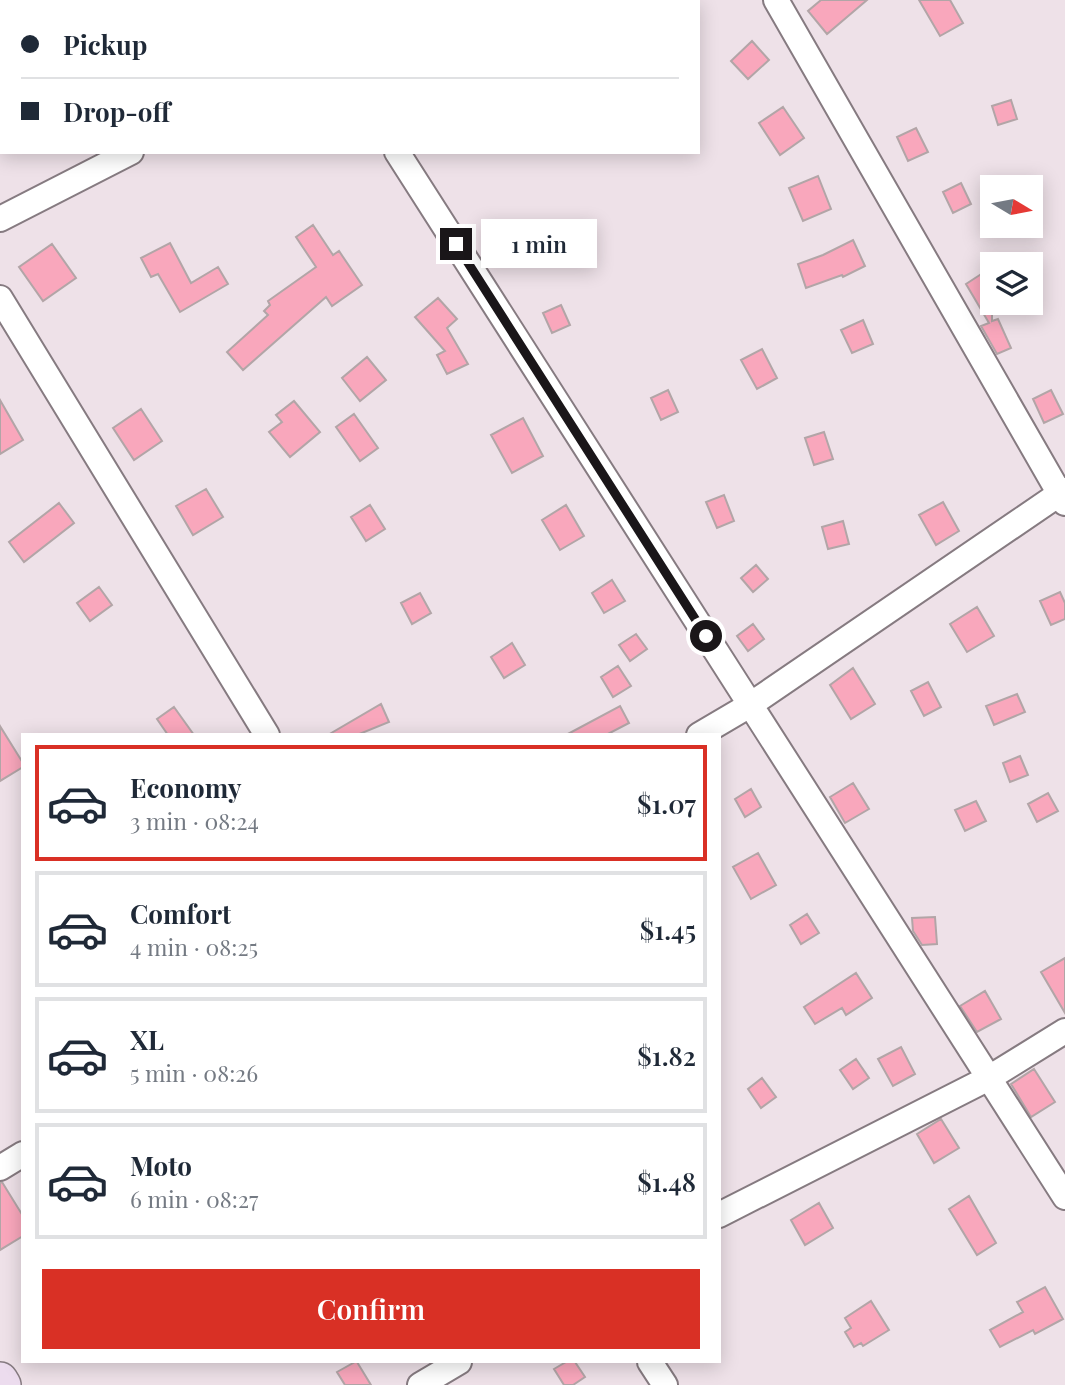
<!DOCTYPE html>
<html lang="en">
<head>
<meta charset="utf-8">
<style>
	body { margin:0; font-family:"Playfair Display",serif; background:#f6f6f7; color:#1f2937; height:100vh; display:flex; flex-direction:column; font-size:26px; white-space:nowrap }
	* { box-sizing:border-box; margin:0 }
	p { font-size:23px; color:#747a83 }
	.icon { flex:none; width:38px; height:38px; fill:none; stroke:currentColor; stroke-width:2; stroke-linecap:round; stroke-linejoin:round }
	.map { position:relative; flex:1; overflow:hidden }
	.side { position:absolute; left:21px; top:733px; width:700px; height:630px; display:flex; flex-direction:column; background:#fff; border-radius:0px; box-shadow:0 4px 18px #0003 }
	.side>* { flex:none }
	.guide { position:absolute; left:0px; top:0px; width:700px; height:154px; box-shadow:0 4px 18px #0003; display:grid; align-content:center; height:154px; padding:0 21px; background:#fff }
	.needle { width:46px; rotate:100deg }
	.buttons { position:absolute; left:980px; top:175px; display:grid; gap:14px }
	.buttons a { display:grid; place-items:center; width:63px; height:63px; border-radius:0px; background:#fff; box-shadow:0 4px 18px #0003; font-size:35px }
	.end { position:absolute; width:32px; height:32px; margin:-16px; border:9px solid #1a1619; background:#fff; box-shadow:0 0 0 4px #fff }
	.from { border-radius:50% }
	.bubble { position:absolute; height:49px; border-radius:0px; background:#fff; box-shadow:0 4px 18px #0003; font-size:23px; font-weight:600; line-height:49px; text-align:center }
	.guide b { display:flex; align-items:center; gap:24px; height:66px; font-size:26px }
	.guide b+b { border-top:2px solid #e0e1e3 }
	.guide i { width:18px; height:18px; background:#1f2937 }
	ul { padding:12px 0 0; list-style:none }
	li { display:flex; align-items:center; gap:21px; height:116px; margin:0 14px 10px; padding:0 7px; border:4px solid #e0e1e3; border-radius:0px }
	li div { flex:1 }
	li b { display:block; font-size:26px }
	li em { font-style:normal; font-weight:600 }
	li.selected { border-color:#d93025 }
	li>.icon { width:63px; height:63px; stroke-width:1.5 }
	.action { display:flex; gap:14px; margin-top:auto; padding:14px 21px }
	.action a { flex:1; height:80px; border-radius:0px; background:#d93025; color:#fff; font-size:28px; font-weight:600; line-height:80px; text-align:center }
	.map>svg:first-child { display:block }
	.building { fill:#f9a7bc; stroke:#b2a5a7; stroke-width:2 }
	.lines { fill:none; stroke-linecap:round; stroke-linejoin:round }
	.minor-casing { stroke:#867b81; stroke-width:28 }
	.secondary-casing { stroke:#867b81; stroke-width:38 }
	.minor { stroke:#fff; stroke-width:24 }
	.secondary { stroke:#ecdcee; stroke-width:35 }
	.route { stroke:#1a1619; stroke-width:9 }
</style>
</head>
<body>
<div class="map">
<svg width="1065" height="1385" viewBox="0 0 1065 1385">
	<rect width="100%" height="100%" fill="#eee1e8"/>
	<path class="building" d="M 821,0 L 867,0 L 827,34 L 808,11 Z
		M 919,0 L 950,0 L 963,23 L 940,36 Z
		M 752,41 L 769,60 L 748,79 L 731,61 Z
		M 1011,100 L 1017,119 L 998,125 L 992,106 Z
		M 783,107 L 804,138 L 780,155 L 759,123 Z
		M 916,128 L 928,152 L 908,161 L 897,137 Z
		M 818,176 L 831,209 L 803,221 L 789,188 Z
		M 961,183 L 971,204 L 953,213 L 943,192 Z
		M 313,225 L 333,255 L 339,251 L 362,285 L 332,306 L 326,297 L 243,370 L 227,352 L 268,315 L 264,311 L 270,305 L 268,301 L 316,267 L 296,237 Z
		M 853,240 L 865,266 L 843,277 L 842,275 L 806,288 L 798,264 L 823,255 Z
		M 170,243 L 191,283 L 218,267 L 228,284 L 180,312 L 158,274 L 151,277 L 141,258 Z
		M 52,244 L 76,278 L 43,301 L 19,267 Z
		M 992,267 L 992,321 L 998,319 L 1011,348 L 997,354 L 981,326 L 989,323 L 966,284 Z
		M 438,298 L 457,319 L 447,328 L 468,364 L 447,374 L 437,355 L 445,351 L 415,317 Z
		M 561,305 L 570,325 L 552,333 L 543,313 Z
		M 863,320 L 873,344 L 852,353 L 841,330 Z
		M 762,349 L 777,378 L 757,389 L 741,360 Z
		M 367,357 L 386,380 L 360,401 L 342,378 Z
		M 668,390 L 678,412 L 661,420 L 651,398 Z
		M 1051,390 L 1063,414 L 1044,423 L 1033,399 Z
		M 0,400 L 23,440 L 0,454 Z
		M 294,401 L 320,432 L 290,457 L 269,432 L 282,422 L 276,415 Z
		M 141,409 L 162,441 L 134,460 L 113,428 Z
		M 354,414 L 378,448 L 360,461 L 336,427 Z
		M 523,418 L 543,456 L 512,473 L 491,435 Z
		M 824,432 L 833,459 L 814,465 L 805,438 Z
		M 206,489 L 223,517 L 193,535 L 176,506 Z
		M 724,495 L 734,521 L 717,528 L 706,502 Z
		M 943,502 L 959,531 L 936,545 L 919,515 Z
		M 59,503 L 74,523 L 24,562 L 9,542 Z
		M 370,505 L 385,529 L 366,541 L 351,517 Z
		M 566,505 L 584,536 L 560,550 L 542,520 Z
		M 843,521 L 849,544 L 828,549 L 822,527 Z
		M 756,565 L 768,579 L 753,592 L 741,578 Z
		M 612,580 L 625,601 L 604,613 L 592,593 Z
		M 99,587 L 112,605 L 90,621 L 77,603 Z
		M 1060,592 L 1065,603 L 1065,619 L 1051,625 L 1040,601 Z
		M 420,593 L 431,613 L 412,624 L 401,603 Z
		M 977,607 L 994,636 L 967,652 L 950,624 Z
		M 753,624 L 764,639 L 748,651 L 737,636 Z
		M 636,634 L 647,649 L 630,661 L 619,645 Z
		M 512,643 L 525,665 L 504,678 L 491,657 Z
		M 618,666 L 631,686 L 613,697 L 601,677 Z
		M 853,668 L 875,704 L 851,719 L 830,685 Z
		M 928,682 L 941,707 L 924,716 L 911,691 Z
		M 1017,694 L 1025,712 L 994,725 L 986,706 Z
		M 381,704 L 389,722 L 357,735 L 328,735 Z
		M 620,706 L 629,723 L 606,735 L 566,735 Z
		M 174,707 L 194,735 L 168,735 L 157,719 Z
		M 0,726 L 23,763 L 23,767 L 0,781 Z
		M 1020,756 L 1028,775 L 1010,782 L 1003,763 Z
		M 853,783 L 869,809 L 845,823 L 830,797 Z
		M 751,789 L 761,807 L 745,817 L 735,799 Z
		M 1048,793 L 1058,811 L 1037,822 L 1028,804 Z
		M 976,801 L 986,821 L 965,831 L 955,810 Z
		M 758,853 L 776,885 L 751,899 L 733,867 Z
		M 807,914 L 819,933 L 801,944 L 790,925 Z
		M 935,917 L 937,944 L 922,945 L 913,931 L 912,918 Z
		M 1065,958 L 1065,1013 L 1041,972 Z
		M 856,973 L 872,998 L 846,1015 L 842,1008 L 815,1024 L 804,1007 Z
		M 985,991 L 1001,1019 L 977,1032 L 960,1006 Z
		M 901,1047 L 915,1074 L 893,1086 L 878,1059 Z
		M 856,1059 L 869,1078 L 853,1089 L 840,1070 Z
		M 1034,1069 L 1055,1102 L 1031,1117 L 1011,1084 Z
		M 762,1078 L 776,1097 L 761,1108 L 748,1089 Z
		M 941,1119 L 959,1148 L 934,1163 L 917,1134 Z
		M 2,1182 L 23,1216 L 23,1236 L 0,1250 L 0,1183 Z
		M 969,1196 L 996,1243 L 977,1255 L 949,1209 Z
		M 819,1203 L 833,1228 L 805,1245 L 791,1220 Z
		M 1045,1287 L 1063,1319 L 1035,1334 L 1033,1330 L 1000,1347 L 990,1330 L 1023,1312 L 1017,1302 Z
		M 871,1301 L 889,1330 L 863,1346 L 861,1343 L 854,1347 L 845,1332 L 851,1328 L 845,1318 Z
		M 355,1362 L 357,1362 L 371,1385 L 345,1385 L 337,1372 Z
		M 566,1362 L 575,1362 L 585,1377 L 573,1385 L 564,1385 L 554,1369 Z"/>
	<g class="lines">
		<defs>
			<path id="minor" d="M 776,0 L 1065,503
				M 397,152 L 1065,1197
				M 0,219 L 131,152
				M 0,298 L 267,735
				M 699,735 L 750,705 L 1065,490
				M 0,1168 L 23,1154
				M 719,1215 L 989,1078 L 1065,1031
				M 650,1362 L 665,1385
				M 420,1385 L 459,1362"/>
			<path id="secondary" d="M 0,1380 L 3,1385"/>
		</defs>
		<use href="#minor" class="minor-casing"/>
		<use href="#secondary" class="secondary-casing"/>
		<use href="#minor" class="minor"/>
		<use href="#secondary" class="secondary"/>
	</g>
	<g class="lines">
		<path class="route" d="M 456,244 L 706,636"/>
	</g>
</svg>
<div class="buttons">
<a><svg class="needle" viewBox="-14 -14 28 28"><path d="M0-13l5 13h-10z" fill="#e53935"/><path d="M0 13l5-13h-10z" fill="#747a83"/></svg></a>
<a><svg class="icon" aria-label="layers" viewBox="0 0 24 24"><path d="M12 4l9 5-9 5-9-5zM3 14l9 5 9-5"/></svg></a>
</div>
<i class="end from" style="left:706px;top:636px"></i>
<i class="end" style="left:456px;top:244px"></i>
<div class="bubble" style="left:481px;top:219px;width:116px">1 min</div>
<div class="guide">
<b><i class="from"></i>Pickup</b>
<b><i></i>Drop-off</b>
</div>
<section class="side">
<ul>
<li class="selected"><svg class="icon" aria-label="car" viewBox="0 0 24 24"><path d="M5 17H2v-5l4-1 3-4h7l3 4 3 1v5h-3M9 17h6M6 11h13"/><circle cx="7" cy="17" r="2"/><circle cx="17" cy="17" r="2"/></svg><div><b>Economy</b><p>3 min · 08:24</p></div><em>$1.07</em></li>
<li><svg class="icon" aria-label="car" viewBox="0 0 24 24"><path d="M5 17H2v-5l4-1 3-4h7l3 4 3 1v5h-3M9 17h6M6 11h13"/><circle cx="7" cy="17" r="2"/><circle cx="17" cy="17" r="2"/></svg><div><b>Comfort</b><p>4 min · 08:25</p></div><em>$1.45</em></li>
<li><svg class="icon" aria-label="car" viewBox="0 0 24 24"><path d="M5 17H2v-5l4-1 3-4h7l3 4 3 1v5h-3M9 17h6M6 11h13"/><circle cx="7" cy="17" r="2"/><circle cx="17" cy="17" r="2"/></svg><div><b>XL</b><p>5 min · 08:26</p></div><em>$1.82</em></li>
<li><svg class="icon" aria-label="car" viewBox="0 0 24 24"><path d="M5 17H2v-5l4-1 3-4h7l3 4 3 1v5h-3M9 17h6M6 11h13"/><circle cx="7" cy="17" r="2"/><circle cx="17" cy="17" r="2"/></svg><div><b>Moto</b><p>6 min · 08:27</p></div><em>$1.48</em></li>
</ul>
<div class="action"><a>Confirm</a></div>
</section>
</div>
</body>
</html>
